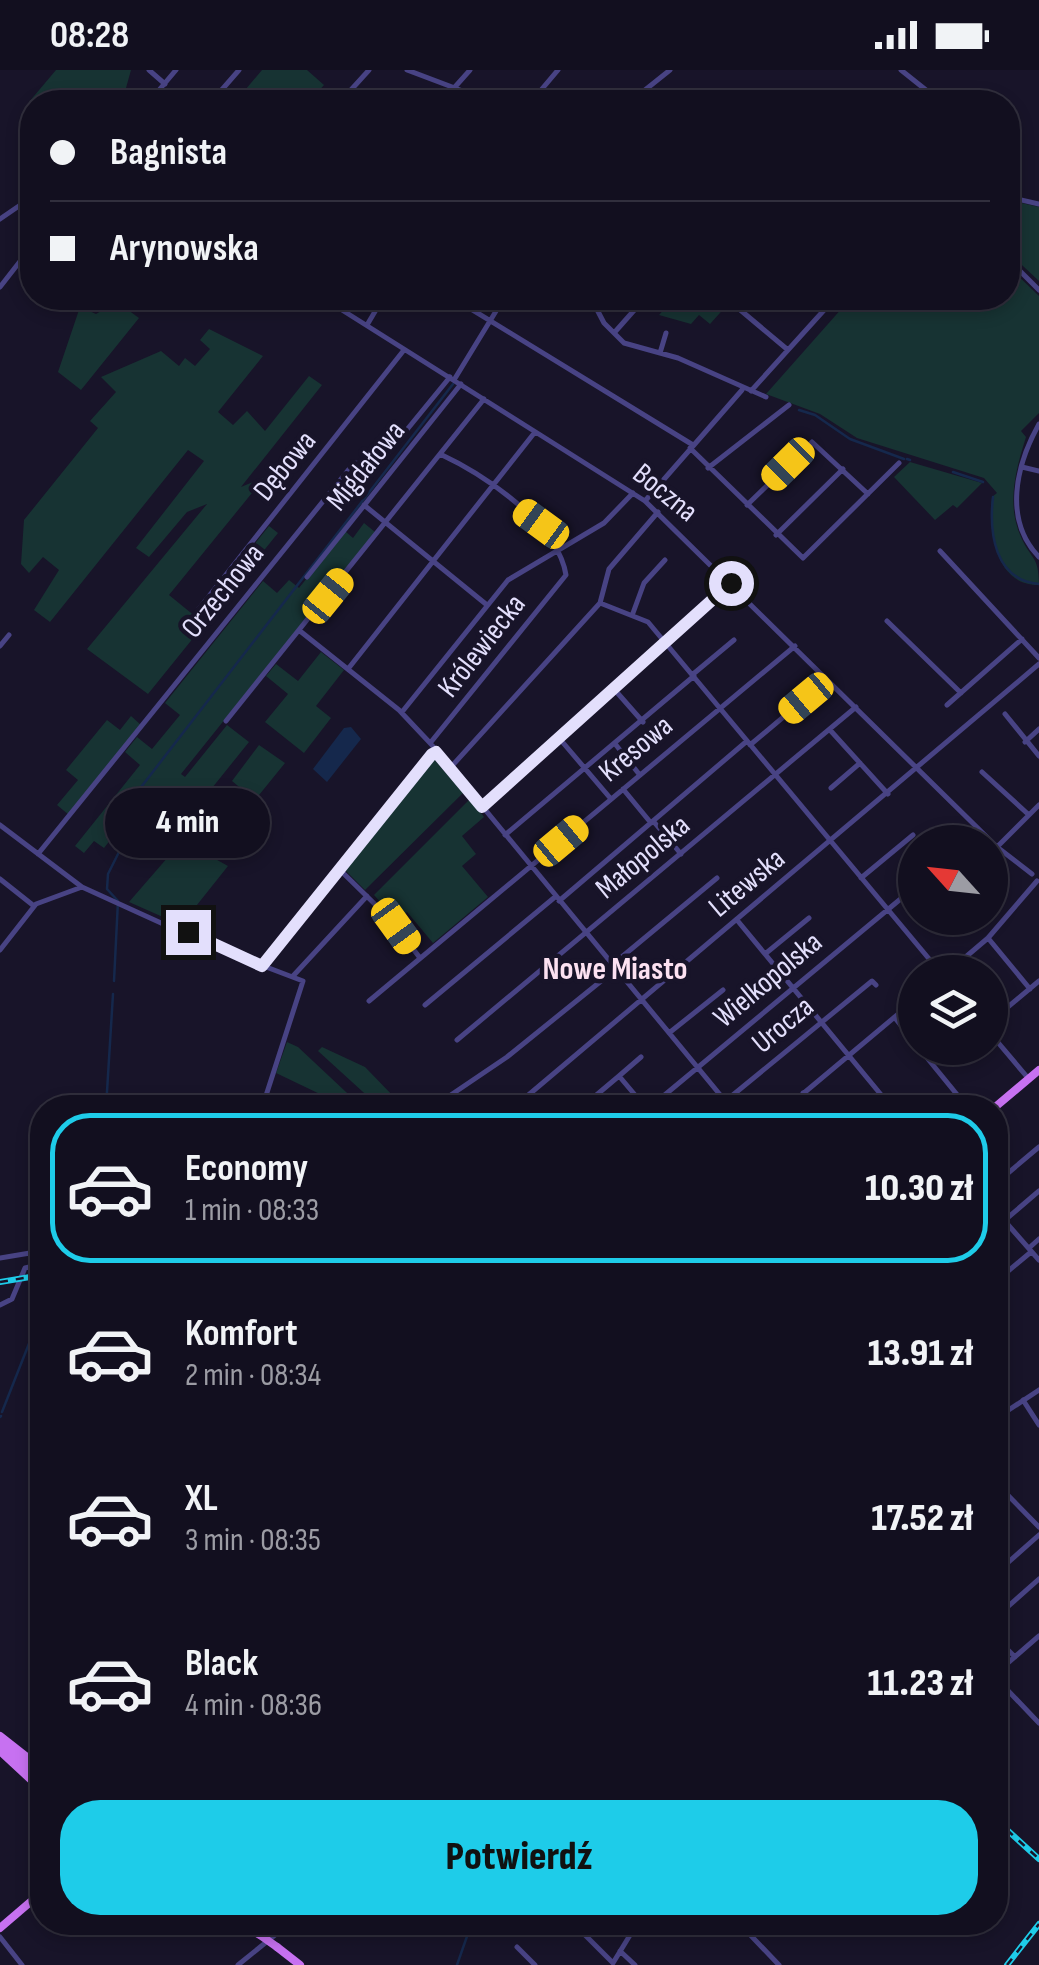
<!DOCTYPE html>
<html lang="pl">
<head>
<meta charset="utf-8">
<style>
	body { margin:0; font-family:"Sofia Sans Condensed",sans-serif; background:#1f1d2c; color:#f1f3f6; height:100vh; display:flex; flex-direction:column; font-size:38px; white-space:nowrap }
	* { box-sizing:border-box; margin:0 }
	p { font-size:32px; color:#9c9ca4 }
	.icon { flex:none; width:55px; height:55px; fill:none; stroke:currentColor; stroke-width:2; stroke-linecap:round; stroke-linejoin:round }
	.map { position:relative; flex:1; overflow:hidden }
	.side { position:absolute; left:30px; top:1025px; width:978px; height:840px; display:flex; flex-direction:column; background:#120f1f; border-radius:40px; box-shadow:0 5px 15px #0003,0 0 0 2px #312f3d }
	.side>* { flex:none }
	.hud { position:absolute; left:20px; top:20px; width:1000px; height:220px; border-radius:40px; box-shadow:0 5px 15px #0003,0 0 0 2px #312f3d; display:grid; align-content:center; height:220px; padding:0 30px; background:#120f1f }
	.needle { width:65px; rotate:297deg }
	.buttons { position:absolute; left:898px; top:755px; display:grid; gap:20px }
	.buttons a { display:grid; place-items:center; width:110px; height:110px; border-radius:50%; background:#120f1f; box-shadow:0 5px 15px #0003,0 0 0 2px #312f3d; font-size:50px }
	.end { position:absolute; width:45px; height:45px; margin:-22px; border:12px solid #e3dffc; background:#111; box-shadow:0 0 0 5px #111 }
	.from { border-radius:50% }
	.bubble { position:absolute; height:70px; border-radius:35px; background:#120f1f; box-shadow:0 5px 15px #0003,0 0 0 2px #312f3d; font-size:32px; font-weight:800; line-height:70px; text-align:center }
	.car { position:absolute; width:30px; height:60px; margin:-30px -15px; border-radius:12px; box-shadow:0 0 8px 2px #0007; background:linear-gradient(#f5c518 24%,#345 0 40%,#f5c518 0 76%,#345 0 86%,#f5c518 0) }
	.hud b { display:flex; align-items:center; gap:35px; height:95px; font-size:38px }
	.hud b+b { border-top:2px solid #312f3d }
	.hud i { width:25px; height:25px; background:#f1f3f6 }
	ul { padding:18px 0 0; list-style:none }
	li { display:flex; align-items:center; gap:30px; height:150px; margin:0 20px 15px; padding:0 10px; border:5px solid transparent; border-radius:40px }
	li div { flex:1 }
	li b { display:block; font-size:38px }
	li em { font-style:normal; font-weight:800 }
	li.selected { border-color:#1ecce9 }
	li>.icon { width:90px; height:90px; stroke-width:1.5 }
	.cta { display:flex; gap:20px; margin-top:auto; padding:20px 30px }
	.cta a { flex:1; height:115px; border-radius:40px; background:#1ecce9; color:#111; font-size:40px; font-weight:800; line-height:115px; text-align:center }
	.status { display:flex; justify-content:space-between; align-items:center; height:70px; padding:0 50px; background:#120f1f; direction:ltr }
	.status svg { height:28px; fill:currentColor }
	.map>svg:first-child { display:block }
	.green { fill:#173333 }
	.water { fill:#15284c }
	.lines { fill:none; stroke-linecap:round; stroke-linejoin:round }
	.stream { stroke:#15284c; stroke-width:2.5 }
	.minor { stroke:#484384; stroke-width:5 }
	.major { stroke:#c771f1; stroke-width:8 }
	.rail-casing { stroke:#1ecce9; stroke-width:6 }
	.rail { stroke:#181429; stroke-width:2.5; stroke-dasharray:8; stroke-linecap:butt }
	.major-bridge { stroke:#c771f1; stroke-width:8 }
	.route { stroke:#e3dffc; stroke-width:12 }
	.labels { text-anchor:middle; dominant-baseline:central; stroke-width:9; stroke-linejoin:round; paint-order:stroke }
	.street-label { font-size:30px; fill:#e3dffc; stroke:#181429 }
	.neighbourhood-label { font-size:32px; font-weight:bold; fill:#fce1f1; stroke:#181429 }
</style>
</head>
<body>
<div class="status"><b>08:28</b><svg viewBox="0 0 49 12"><path d="M0 12V9h3v3zM5 12V6h3v6zM10 12V3h3v9zM15 12V0h3v12zM26 1h20v11H26zM47 4h2v5h-2z"/></svg></div>
<div class="map">
<svg width="1039" height="1895" viewBox="0 0 1039 1895">
	<rect width="100%" height="100%" fill="#181429"/>
	<path class="green" d="M 56,0 L 131,0 L 126,18 L 114,32 L 32,34 L 29,32 Z
		M 262,0 L 307,0 L 324,15 L 309,32 L 235,32 Z
		M 1008,130 L 1039,137 L 1039,211 L 1008,182 Z
		M 1008,196 L 1039,226 L 1039,343 L 1021,361 L 1026,367 C 1016,399 1006,434 1021,467 C 1031,490 1039,485 1039,515 C 995,516 988,459 992,427 L 997,423 L 984,408 L 857,368 L 820,344 L 766,324 L 851,228 L 1008,228 Z
		M 674,228 L 720,228 L 728,234 L 710,254 L 699,245 L 691,254 L 659,245 Z
		M 117,232 L 139,248 L 81,320 L 58,302 L 80,237 L 96,244 Z
		M 209,259 L 263,286 L 218,342 L 233,355 L 247,341 L 265,361 L 309,306 L 322,315 L 241,417 L 265,407 L 169,525 L 196,547 L 269,456 L 278,463 L 148,624 L 87,579 L 207,434 L 187,442 L 149,487 L 136,478 L 204,391 L 188,380 L 50,552 L 34,540 L 59,500 L 43,487 L 29,503 L 21,494 L 24,450 L 98,358 L 90,351 L 116,322 L 101,307 L 161,281 L 179,296 L 185,288 L 195,296 L 210,279 L 200,270 Z
		M 910,392 L 982,413 L 957,438 L 953,435 L 935,450 L 894,407 Z
		M 364,453 L 375,462 L 181,704 L 185,707 L 227,655 L 249,672 L 171,769 L 134,740 L 104,778 L 94,771 L 84,783 L 75,776 L 140,695 L 125,682 L 137,667 L 152,679 L 180,645 L 165,633 L 263,511 L 277,523 L 289,510 L 299,518 L 345,461 L 353,468 Z
		M 321,582 L 344,600 L 316,636 L 331,648 L 304,683 L 265,652 L 288,624 L 266,606 L 276,594 L 298,611 Z
		M 131,646 L 141,655 L 69,745 L 57,735 L 78,710 L 66,700 L 107,650 L 120,660 Z
		M 259,675 L 285,693 L 255,730 L 232,711 Z
		M 433,688 L 463,723 L 365,820 L 342,797 Z
		M 470,729 L 484,747 L 462,766 L 476,784 L 462,796 L 488,827 L 433,873 L 407,842 L 397,851 L 374,825 Z
		M 175,779 L 210,786 L 228,796 L 181,855 L 129,832 Z
		M 287,972 L 298,977 L 362,1037 L 347,1037 L 276,1003 Z
		M 322,977 L 365,997 L 397,1030 L 393,1037 L 374,1032 L 318,981 Z"/>
	<path class="water" d="M 351,657 L 361,669 L 327,712 L 313,699 L 344,658 Z"/>
	<g class="lines">
		<path class="stream" d="M 799,340 L 815,345 L 850,369 L 904,389
			M 907,389 L 910,390
			M 953,402 L 983,412
			M 993,427 C 989,462 994,510 1039,514
			M 114,911 L 118,831 L 107,819 L 108,804 L 120,780 L 114,767 L 121,743 L 453,314
			M 106,1038 L 113,924
			M 2,1342 L 32,1266 L 42,1255
			M 0,1347 L 1,1346
			M 457,1895 L 472,1852"/>
		<path class="minor" d="M 149,0 L 165,14
			M 407,0 L 468,23 L 512,32
			M 901,0 L 926,20
			M 454,18 L 470,0
			M 212,31 L 239,0
			M 149,32 L 176,0
			M 340,32 L 369,0
			M 531,32 L 558,0
			M 630,32 L 670,0
			M 1008,127 L 1039,134
			M 0,149 L 32,127
			M 1008,189 L 1039,220
			M 0,217 L 32,176
			M 323,228 L 645,431 L 997,777 L 1032,804
			M 453,228 L 693,375
			M 591,228 L 604,253 L 624,273 L 678,288 L 766,327
			M 726,228 L 788,280
			M 819,228 L 828,235
			M 158,231 L 160,228
			M 367,255 L 383,228
			M 614,263 L 645,228
			M 660,283 L 666,263
			M 454,310 L 504,228
			M 751,321 L 835,228
			M 1039,354 C 1016,395 1003,450 1039,487
			M 690,378 L 803,488 L 899,393
			M 1022,397 L 1039,401
			M 708,398 L 789,335
			M 645,431 L 742,320
			M 364,435 L 487,535
			M 747,435 L 812,372 L 868,424
			M 776,465 L 843,399
			M 940,481 L 1039,588
			M 307,507 L 461,314
			M 600,533 L 648,552 L 940,902
			M 600,533 L 609,499 L 658,442
			M 198,540 L 404,280
			M 633,543 L 644,513 L 665,490
			M 887,551 L 961,623
			M 300,561 L 399,640 L 431,674 L 731,1038
			M 0,576 L 9,565
			M 348,599 L 535,362
			M 692,605 L 734,570
			M 614,619 L 643,652
			M 947,635 L 1022,569
			M 402,642 L 508,510 L 604,453 L 633,423
			M 1005,644 L 1039,686
			M 226,651 L 484,329
			M 830,660 L 888,724
			M 559,668 L 611,729
			M 431,672 L 566,505 C 558,454 485,405 440,384
			M 1025,672 L 1039,659
			M 616,675 L 639,704
			M 750,675 L 806,628
			M 451,697 L 600,533
			M 982,702 L 1029,745
			M 831,718 L 860,693
			M 623,719 L 651,753
			M 482,737 L 731,513
			M 654,752 L 681,784
			M 0,755 L 82,817 L 216,878 L 303,911 L 262,1038
			M 505,765 L 694,606
			M 968,772 L 981,762
			M 997,777 L 1039,735
			M 38,784 L 354,393 L 378,395 L 450,307
			M 338,798 L 391,850 L 420,888
			M 861,808 L 913,765
			M 0,809 L 34,836
			M 559,831 L 747,671
			M 737,850 L 892,1038
			M 988,868 L 1030,919
			M 0,880 L 36,834 L 82,817
			M 765,884 L 809,848
			M 612,895 L 717,808
			M 262,896 L 315,825 L 436,682
			M 948,902 L 988,868 L 1037,811
			M 293,906 L 367,826
			M 369,931 L 795,576
			M 425,935 L 555,827
			M 895,948 L 915,973
			M 990,952 L 1039,911
			M 669,963 L 723,920
			M 990,963 L 1028,1008
			M 457,970 L 856,637
			M 919,978 L 968,1038
			M 619,1006 L 641,987
			M 803,1023 L 816,1038
			M 439,1033 L 507,987 L 616,899
			M 513,1038 L 1039,594
			M 581,1038 L 619,1006 L 646,1038
			M 649,1038 L 915,817
			M 717,1038 L 872,911 L 876,915
			M 786,1038 L 915,930
			M 995,1114 L 1039,1077
			M 995,1140 L 1039,1190
			M 1005,1150 L 1039,1121
			M 1029,1178 L 1039,1169
			M 0,1188 L 42,1181
			M 995,1212 L 1031,1182
			M 0,1235 L 12,1229 L 25,1198 L 42,1194
			M 1023,1330 L 1039,1355
			M 995,1349 L 1039,1320
			M 995,1412 L 1039,1457
			M 995,1504 L 1039,1465
			M 995,1548 L 1039,1509
			M 995,1567 L 1015,1587
			M 995,1604 L 1039,1566
			M 995,1607 L 1039,1653
			M 572,1852 L 613,1893
			M 738,1852 L 779,1895
			M 751,1865 L 761,1852
			M 0,1867 L 22,1895
			M 517,1877 L 535,1895
			M 620,1881 L 635,1895
			M 613,1893 L 638,1852
			M 238,1895 L 291,1852"/>
		<path class="major" d="M 994,1038 L 1039,1000
			M 0,1666 L 42,1699
			M 0,1672 L 42,1709
			M 0,1681 L 42,1720
			M 236,1852 L 260,1865
			M 0,1858 L 42,1822
			M 277,1877 L 300,1895"/>
		<defs>
			<path id="rail" d="M 0,1212 L 42,1205
				M 995,1749 L 1039,1789
				M 1007,1895 L 1039,1854"/>
		</defs>
		<use href="#rail" class="rail-casing"/>
		<use href="#rail" class="rail"/>
		<path class="major-bridge" d="M 260,1865 L 277,1877"/>
	</g>
	<g class="lines">
		<path class="route" d="M 188,862 L 262,896 L 432,684 L 436,682 L 482,737 L 731,513"/>
	</g>
	<g class="labels">
		<g class="street-label">
			<text transform="translate(285 396) rotate(-51)">Dębowa</text>
			<text transform="translate(366 396) rotate(-51)">Migdałowa</text>
			<text transform="translate(665 423) rotate(39)">Boczna</text>
			<text transform="translate(223 521) rotate(-51)">Orzechowa</text>
			<text transform="translate(482 576) rotate(-52)">Królewiecka</text>
			<text transform="translate(636 679) rotate(-40)">Kresowa</text>
			<text transform="translate(643 787) rotate(-40)">Małopolska</text>
			<text transform="translate(747 813) rotate(-40)">Litewska</text>
			<text transform="translate(768 910) rotate(-40)">Wielkopolska</text>
			<text transform="translate(783 955) rotate(-40)">Urocza</text>
		</g>
		<g class="neighbourhood-label">
			<text x="615" y="899">Nowe Miasto</text>
		</g>
	</g>
</svg>
<div class="buttons">
<a><svg class="needle" viewBox="-14 -14 28 28"><path d="M0-13l5 13h-10z" fill="#e53935"/><path d="M0 13l5-13h-10z" fill="#9c9ca4"/></svg></a>
<a><svg class="icon" aria-label="layers" viewBox="0 0 24 24"><path d="M12 4l9 5-9 5-9-5zM3 14l9 5 9-5"/></svg></a>
</div>
<i class="end from" style="left:731px;top:513px"></i>
<i class="end" style="left:188px;top:862px"></i>
<div class="bubble" style="left:105px;top:718px;width:165px">4 min</div>
<i class="car" style="left:788px;top:394px;rotate:225deg"></i>
<i class="car" style="left:541px;top:454px;rotate:306deg"></i>
<i class="car" style="left:328px;top:526px;rotate:39deg"></i>
<i class="car" style="left:806px;top:628px;rotate:230deg"></i>
<i class="car" style="left:561px;top:771px;rotate:50deg"></i>
<i class="car" style="left:396px;top:856px;rotate:144deg"></i>
<div class="hud">
<b><i class="from"></i>Bagnista</b>
<b><i></i>Arynowska</b>
</div>
<section class="side">
<ul>
<li class="selected"><svg class="icon" aria-label="car" viewBox="0 0 24 24"><path d="M5 17H2v-5l4-1 3-4h7l3 4 3 1v5h-3M9 17h6M6 11h13"/><circle cx="7" cy="17" r="2"/><circle cx="17" cy="17" r="2"/></svg><div><b>Economy</b><p>1 min · 08:33</p></div><em>10.30 zł</em></li>
<li><svg class="icon" aria-label="car" viewBox="0 0 24 24"><path d="M5 17H2v-5l4-1 3-4h7l3 4 3 1v5h-3M9 17h6M6 11h13"/><circle cx="7" cy="17" r="2"/><circle cx="17" cy="17" r="2"/></svg><div><b>Komfort</b><p>2 min · 08:34</p></div><em>13.91 zł</em></li>
<li><svg class="icon" aria-label="car" viewBox="0 0 24 24"><path d="M5 17H2v-5l4-1 3-4h7l3 4 3 1v5h-3M9 17h6M6 11h13"/><circle cx="7" cy="17" r="2"/><circle cx="17" cy="17" r="2"/></svg><div><b>XL</b><p>3 min · 08:35</p></div><em>17.52 zł</em></li>
<li><svg class="icon" aria-label="car" viewBox="0 0 24 24"><path d="M5 17H2v-5l4-1 3-4h7l3 4 3 1v5h-3M9 17h6M6 11h13"/><circle cx="7" cy="17" r="2"/><circle cx="17" cy="17" r="2"/></svg><div><b>Black</b><p>4 min · 08:36</p></div><em>11.23 zł</em></li>
</ul>
<div class="cta"><a>Potwierdź</a></div>
</section>
</div>
</body>
</html>
